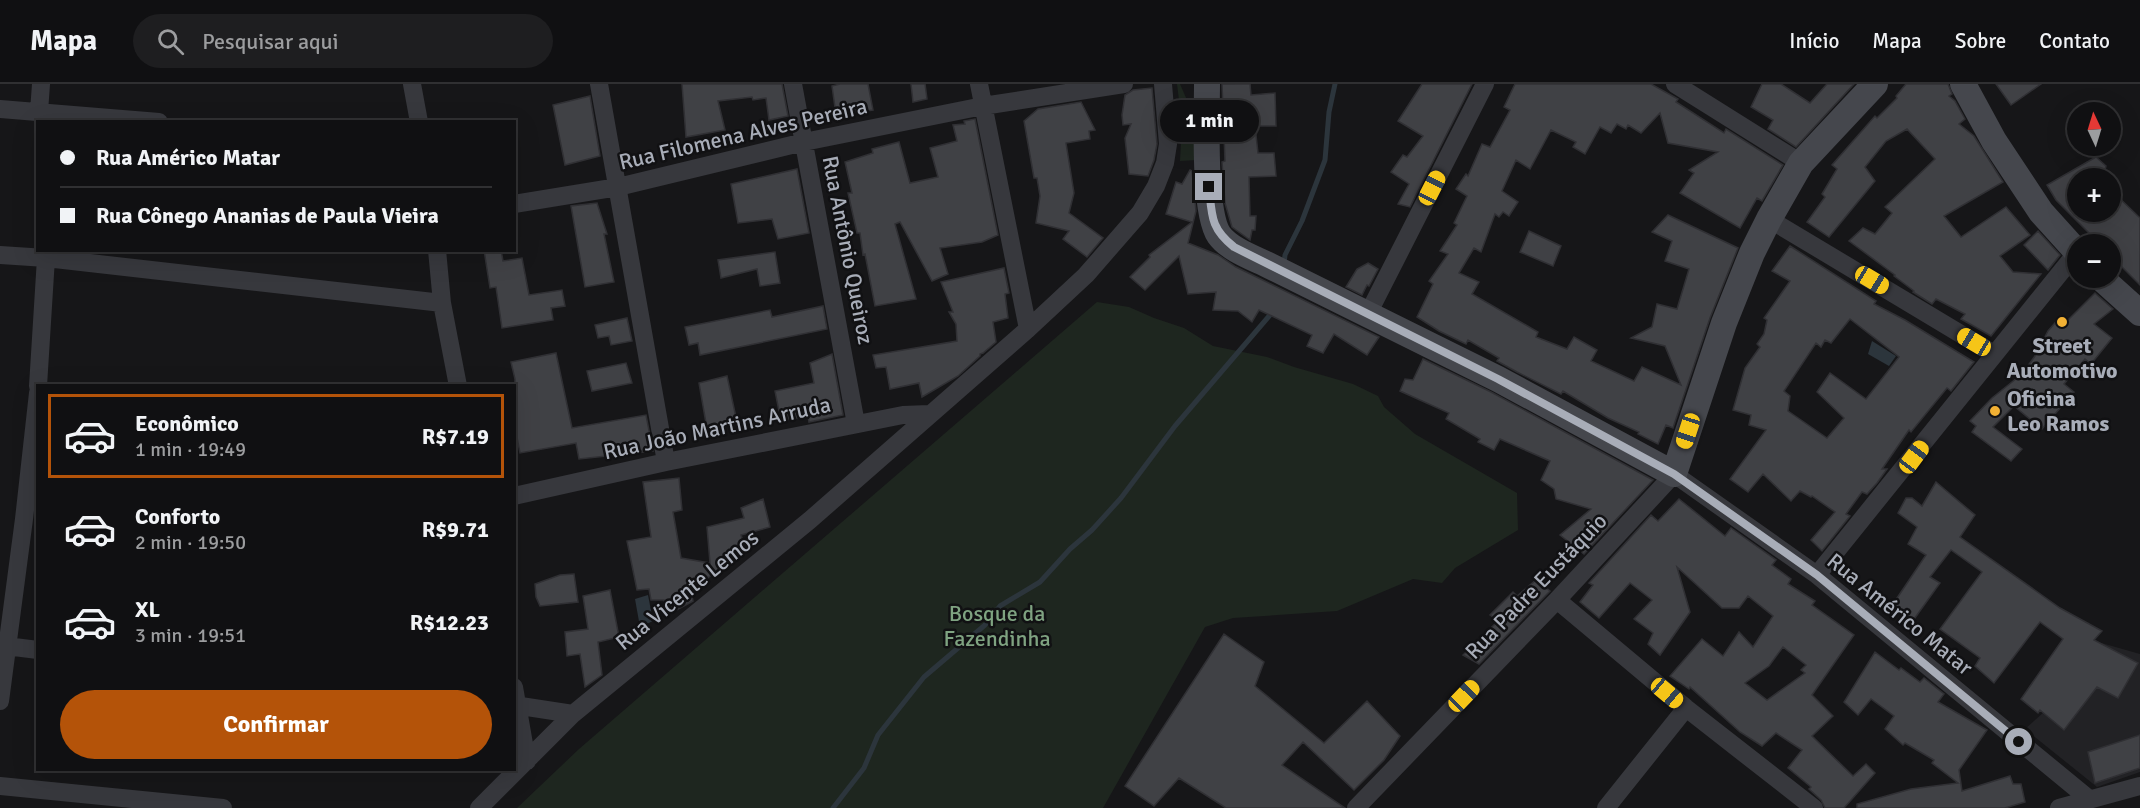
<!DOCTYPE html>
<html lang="pt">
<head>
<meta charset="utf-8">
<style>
	body { margin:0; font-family:Signika,sans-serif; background:#1e1e20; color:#f1f3f6; height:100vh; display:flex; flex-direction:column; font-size:22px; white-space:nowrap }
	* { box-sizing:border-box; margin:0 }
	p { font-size:20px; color:#9c9d9f }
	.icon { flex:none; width:33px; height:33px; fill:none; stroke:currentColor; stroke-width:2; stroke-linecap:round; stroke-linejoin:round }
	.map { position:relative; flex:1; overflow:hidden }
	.sheet { position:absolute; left:36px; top:300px; width:480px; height:387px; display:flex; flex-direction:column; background:#101012; border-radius:0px; box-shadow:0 6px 24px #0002,0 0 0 2px #303032 }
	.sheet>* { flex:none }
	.banner { position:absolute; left:36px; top:36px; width:480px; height:132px; border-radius:0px; box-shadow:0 6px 24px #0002,0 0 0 2px #303032; display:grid; align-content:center; height:132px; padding:0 24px; background:#101012 }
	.needle { width:39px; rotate:356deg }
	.tools { position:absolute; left:2067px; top:18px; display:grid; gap:12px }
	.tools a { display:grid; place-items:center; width:54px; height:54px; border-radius:50%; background:#101012; box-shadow:0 6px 24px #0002,0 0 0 2px #303032; font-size:30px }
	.end { position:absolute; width:27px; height:27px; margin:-14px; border:8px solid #a8adb8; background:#111; box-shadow:0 0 0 3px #111 }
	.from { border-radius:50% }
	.bubble { position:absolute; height:42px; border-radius:21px; background:#101012; box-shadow:0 6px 24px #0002,0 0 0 2px #303032; font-size:20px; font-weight:800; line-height:42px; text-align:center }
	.car { position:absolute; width:18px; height:36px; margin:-18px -9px; border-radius:8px; box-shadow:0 0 4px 2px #0007; background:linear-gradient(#f5c518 24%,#345 0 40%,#f5c518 0 76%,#345 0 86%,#f5c518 0) }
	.banner b { display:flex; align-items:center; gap:21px; height:57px; font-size:22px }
	.banner b+b { border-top:2px solid #303032 }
	.banner i { width:15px; height:15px; background:#f1f3f6 }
	ul { padding:10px 0 0; list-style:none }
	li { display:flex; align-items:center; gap:18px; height:84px; margin:0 12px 9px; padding:0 12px; border:3px solid transparent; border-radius:0px }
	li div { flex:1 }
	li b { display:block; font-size:22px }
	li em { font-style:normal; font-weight:800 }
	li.selected { border-color:#b45309 }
	li>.icon { width:54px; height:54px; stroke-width:1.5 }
	.primary-button { display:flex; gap:12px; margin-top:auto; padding:12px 24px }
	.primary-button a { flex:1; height:69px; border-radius:36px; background:#b45309; color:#fff; font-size:24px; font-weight:800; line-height:69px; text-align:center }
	header { display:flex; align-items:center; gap:36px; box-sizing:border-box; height:84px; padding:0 30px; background:#101012; border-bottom:2px solid #303032 }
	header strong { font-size:28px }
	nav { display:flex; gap:33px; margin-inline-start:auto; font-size:21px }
	.search { width:420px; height:54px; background:#1e1e20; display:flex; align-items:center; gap:15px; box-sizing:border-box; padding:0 21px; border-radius:33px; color:#9c9d9f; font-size:22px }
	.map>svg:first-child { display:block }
	.built { fill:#222225 }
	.green { fill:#1e261f }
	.water { fill:#2c353c }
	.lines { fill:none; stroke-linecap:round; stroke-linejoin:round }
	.stream { stroke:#2c353c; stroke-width:5 }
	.building { fill:#404145; stroke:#303034; stroke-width:1.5; fill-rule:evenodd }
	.street { stroke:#37383d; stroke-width:18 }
	.secondary { stroke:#45474d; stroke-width:26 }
	.route { stroke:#a8adb8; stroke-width:8 }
	.poi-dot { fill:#f2b134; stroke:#111113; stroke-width:2 }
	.labels { text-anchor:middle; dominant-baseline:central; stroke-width:5; stroke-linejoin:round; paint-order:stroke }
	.street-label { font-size:22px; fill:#a8adb8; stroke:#111113 }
	.poi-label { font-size:22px; font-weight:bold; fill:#a8adb8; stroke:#111113 }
	.park-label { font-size:22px; fill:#7fa381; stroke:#111113 }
</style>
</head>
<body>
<header>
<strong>Mapa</strong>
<div class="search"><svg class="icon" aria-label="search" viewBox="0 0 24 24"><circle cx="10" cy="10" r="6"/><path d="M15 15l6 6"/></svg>Pesquisar aqui</div>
<nav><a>Início</a><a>Mapa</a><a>Sobre</a><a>Contato</a></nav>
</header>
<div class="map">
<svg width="2140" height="724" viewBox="0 0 2140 724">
	<rect width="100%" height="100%" fill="#161618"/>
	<path class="built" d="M 2098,558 L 2140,570 L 2140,688 L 2097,703 L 2025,645 L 2044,628 Z"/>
	<path class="green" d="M 1177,0 L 1180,0 L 1197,39 L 1197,76 L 1180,77 L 1182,40 Z
		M 1097,218 L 1129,223 L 1154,234 L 1184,244 L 1213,262 L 1267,273 L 1294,283 L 1353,300 L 1378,312 L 1384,323 L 1415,350 L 1517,409 L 1518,446 L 1455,484 L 1442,499 L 1413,495 L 1337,527 L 1233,534 L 1205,543 L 1103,724 L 517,724 L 579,665 Z"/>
	<path class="water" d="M 1872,257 L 1896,272 L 1889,282 L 1868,270 Z
		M 648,511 L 653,537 L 640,543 L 635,515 Z"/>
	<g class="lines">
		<path class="stream" d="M 1284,180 L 1285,171 L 1302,137 L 1325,76 L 1329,28 L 1335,0
			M 833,724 L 864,684 L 878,651 L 924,593 L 985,541 L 1000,522 L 1040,498 L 1070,465 L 1092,446 L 1121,414 L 1175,342 L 1270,231 L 1272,226"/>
	</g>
	<path class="building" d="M 682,0 L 782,0 L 788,32 L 769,36 L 766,14 L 753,16 L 752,13 L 718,17 L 725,46 L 686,53 Z
		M 840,0 L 868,0 L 873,26 L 836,31 L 832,2 Z
		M 911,0 L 925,0 L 927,15 L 913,18 Z
		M 1222,0 L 1250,0 L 1251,11 L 1275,9 L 1276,42 L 1255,42 L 1258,69 L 1274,69 L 1276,92 L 1249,93 L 1250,132 L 1256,132 L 1255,146 L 1252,146 L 1250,156 L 1232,143 L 1225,119 L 1222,78 L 1225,77 Z
		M 1422,0 L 1472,0 L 1410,123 L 1398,120 L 1409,100 L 1391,88 L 1403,71 L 1407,73 L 1423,52 L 1398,37 Z
		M 1515,0 L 1651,0 L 1678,15 L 1676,18 L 1724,49 L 1726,45 L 1783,81 L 1762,117 L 1757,114 L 1740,144 L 1680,109 L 1694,89 L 1689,86 L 1718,68 L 1668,59 L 1660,29 L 1641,49 L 1628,41 L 1626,45 L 1617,40 L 1611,49 L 1600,43 L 1585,70 L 1573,63 L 1576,58 L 1551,46 L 1530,85 L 1516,76 L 1502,107 L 1518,118 L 1509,132 L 1503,128 L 1499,133 L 1495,130 L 1481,168 L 1474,164 L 1459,189 L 1479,198 L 1472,210 L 1538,248 L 1536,253 L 1567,265 L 1574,253 L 1597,266 L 1591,277 L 1634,297 L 1642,283 L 1681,301 L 1665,262 L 1631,254 L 1652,243 L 1657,220 L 1677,225 L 1689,185 L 1665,177 L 1672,157 L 1652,148 L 1668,131 L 1738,164 L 1710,234 L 1673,344 L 1666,341 L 1658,360 L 1638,350 L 1639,348 L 1608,334 L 1563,307 L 1561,310 L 1517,288 L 1497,277 L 1499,274 L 1468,256 L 1466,260 L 1439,247 L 1417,233 L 1433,200 L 1429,197 L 1448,170 L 1440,167 L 1457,141 L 1454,139 L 1467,112 L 1456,105 L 1466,90 L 1468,92 L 1482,60 L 1490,63 L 1510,26 L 1504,23 Z
		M 1762,0 L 1781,0 L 1810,19 L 1827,0 L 1854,0 L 1796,63 L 1768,45 L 1773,36 L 1751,23 Z
		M 1906,0 L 1948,0 L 1952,10 L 1949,12 L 1955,17 L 1965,35 L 1959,40 L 1974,52 L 2003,98 L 1944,132 L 1961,153 L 2006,123 L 2030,151 L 2000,172 L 2013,188 L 2041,190 L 1991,252 L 1961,235 L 1965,230 L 1936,215 L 1932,220 L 1913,208 L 1914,207 L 1894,192 L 1895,191 L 1849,157 L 1863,144 L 1875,150 L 1892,129 L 1885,123 L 1935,75 L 1907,45 L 1886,57 L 1865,83 L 1875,97 L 1829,153 L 1807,138 L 1825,113 L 1822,110 L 1837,85 L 1832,81 L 1875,32 L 1877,34 L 1897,14 L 1896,12 Z
		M 1996,0 L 2041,0 L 2011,21 Z
		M 1152,4 L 1157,60 L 1154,76 L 1148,92 L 1129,90 L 1125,54 L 1131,40 L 1123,41 L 1122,31 L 1125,11 L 1133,6 Z
		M 590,12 L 600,72 L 565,81 L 553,21 Z
		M 1081,18 L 1095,46 L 1089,47 L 1090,55 L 1066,59 L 1074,109 L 1069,129 L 1103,154 L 1087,173 L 1063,155 L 1069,147 L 1036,139 L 1040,112 L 1037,94 L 1034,94 L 1024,37 L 1038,25 Z
		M 975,35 L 998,151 L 982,158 L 940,164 L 948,190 L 932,197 L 900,138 L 895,140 L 916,215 L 875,222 L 865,170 L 863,171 L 860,149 L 857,149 L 848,109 L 852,109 L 845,78 L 873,69 L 872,65 L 899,58 L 910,99 L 938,93 L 930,64 L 957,57 L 953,41 L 965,40 L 964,37 Z
		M 2096,73 L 2106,82 L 2103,94 L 2078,94 L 2078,128 L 2110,128 L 2110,105 L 2140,134 L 2140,201 L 2110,171 L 2110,160 L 2100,160 L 2056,116 L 2047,101 Z
		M 797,85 L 809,149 L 778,155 L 772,135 L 738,139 L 731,100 Z
		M 1190,86 L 1192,87 L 1196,127 L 1188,159 L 1218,171 L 1236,183 L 1379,253 L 1367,271 L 1334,250 L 1323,269 L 1307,262 L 1312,251 L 1259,226 L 1252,238 L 1238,227 L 1213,226 L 1216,208 L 1188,210 L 1179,172 L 1145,206 L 1130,193 L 1150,173 L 1149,171 L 1192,138 L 1166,130 L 1176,98 L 1182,100 Z
		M 597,119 L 607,150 L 604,150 L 614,198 L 585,203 L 571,122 Z
		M 1529,147 L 1561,162 L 1553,182 L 1520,168 Z
		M 2038,147 L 2060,171 L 2048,186 L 2024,161 Z
		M 1790,162 L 1876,217 L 1874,220 L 1905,236 L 1974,278 L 1951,307 L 1947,304 L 1911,348 L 1909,346 L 1882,385 L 1887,385 L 1877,399 L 1867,410 L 1862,408 L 1846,430 L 1850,432 L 1822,467 L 1811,456 L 1835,428 L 1812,412 L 1811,413 L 1800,407 L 1791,417 L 1763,390 L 1748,408 L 1730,395 L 1766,346 L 1749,341 L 1751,331 L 1733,326 L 1745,284 L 1760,263 L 1757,260 L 1764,250 L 1767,236 L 1764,234 L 1790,197 L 1772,187 ZM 1850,235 L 1899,273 L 1866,315 L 1830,289 L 1817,308 L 1844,334 L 1827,354 L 1788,327 L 1790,312 L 1784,307 L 1816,259 L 1821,263 L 1825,256 L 1831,259 Z
		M 484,166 L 501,166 L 503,177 L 522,174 L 529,211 L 562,206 L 565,222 L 551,224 L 553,236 L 502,244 L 496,203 L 490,204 Z
		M 775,168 L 780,199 L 760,202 L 757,185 L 721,194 L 718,176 Z
		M 1368,179 L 1378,185 L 1369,202 L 1367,201 L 1362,211 L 1346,203 L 1357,185 Z
		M 1004,184 L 1009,209 L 1005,210 L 1008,234 L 993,238 L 996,258 L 983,269 L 980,270 L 980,272 L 958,292 L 922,313 L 919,299 L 890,305 L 886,283 L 876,284 L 873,271 L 957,257 L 956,240 L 949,228 L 953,228 L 941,198 Z
		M 2095,209 L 2113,225 L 2094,240 L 2112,254 L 2091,280 L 2085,275 L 2064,300 L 2074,308 L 2042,345 L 2014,322 L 1993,343 L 2022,365 L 2011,377 L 1972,348 L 1976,342 L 1970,337 L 1992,314 L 2022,290 L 2035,272 L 2048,247 L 2061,232 L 2067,237 Z
		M 823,222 L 827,245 L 700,271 L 698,259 L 689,261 L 685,243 L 770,226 L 772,233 Z
		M 627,234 L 632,257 L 611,261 L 609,252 L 598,254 L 595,241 Z
		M 556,269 L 572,344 L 646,331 L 653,367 L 579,375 L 576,359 L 520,369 L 514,338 L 515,295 L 511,278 Z
		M 832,270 L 843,331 L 809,338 L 808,332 L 781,337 L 775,307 L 814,299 L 810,279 Z
		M 1423,275 L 1491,308 L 1653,396 L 1584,470 L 1560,451 L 1591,425 L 1556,415 L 1554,405 L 1541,396 L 1550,377 L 1500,355 L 1494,366 L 1478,358 L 1480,355 L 1446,335 L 1449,329 L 1400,307 L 1405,295 L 1413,296 Z
		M 626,279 L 632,299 L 592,307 L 587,287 Z
		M 727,292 L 737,338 L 707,345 L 699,299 Z
		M 679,394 L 682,426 L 673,428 L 681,474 L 710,479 L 707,443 L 744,434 L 741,424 L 763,415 L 770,443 L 741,451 L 745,463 L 691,508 L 693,517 L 667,531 L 664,516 L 651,516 L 649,505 L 637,506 L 627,457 L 651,453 L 643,398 Z
		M 1936,398 L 1975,431 L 1960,453 L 2060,524 L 2102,547 L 2094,556 L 2138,579 L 2118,614 L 2097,603 L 2064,646 L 2040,626 L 2038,629 L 2021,615 L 2063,555 L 2040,538 L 1994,599 L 1975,582 L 1980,574 L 1940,545 L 1982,488 L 1951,466 L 1930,493 L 1940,499 L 1912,538 L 1893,520 L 1926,471 L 1908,460 L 1917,443 L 1898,429 L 1906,414 L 1912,414 L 1922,422 Z
		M 1679,415 L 1725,452 L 1731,444 L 1776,476 L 1772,481 L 1791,495 L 1788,500 L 1815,517 L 1812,521 L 1854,551 L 1812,611 L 1833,632 L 1812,652 L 1853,692 L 1866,680 L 1875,689 L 1844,724 L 1825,724 L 1821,716 L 1809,705 L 1811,703 L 1788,684 L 1802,666 L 1776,649 L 1762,662 L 1740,648 L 1690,603 L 1689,605 L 1670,592 L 1702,555 L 1723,572 L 1739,548 L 1753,563 L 1773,532 L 1748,512 L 1739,524 L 1722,524 L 1677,483 L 1690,528 L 1660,571 L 1648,560 L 1653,549 L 1634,535 L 1652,516 L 1630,499 L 1599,534 L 1580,518 L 1593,501 L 1589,499 L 1651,431 L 1658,437 ZM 1783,563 L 1806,581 L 1801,586 L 1805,589 L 1767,616 L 1745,599 L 1769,582 Z
		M 574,490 L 578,518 L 540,522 L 536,513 L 535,500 L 560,491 Z
		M 1536,496 L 1550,507 L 1479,580 L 1463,571 L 1498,537 L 1490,531 L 1513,508 L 1517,512 Z
		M 610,506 L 619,553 L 598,558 L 602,591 L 585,603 L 580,570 L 567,572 L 565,548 L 588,545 L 583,512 Z
		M 1224,550 L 1264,578 L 1255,602 L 1324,659 L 1367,617 L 1400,652 L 1384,676 L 1354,706 L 1303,658 L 1282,681 L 1345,724 L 1226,724 L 1179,694 L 1154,722 L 1125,702 Z
		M 1875,568 L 1899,586 L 1901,584 L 1920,598 L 1924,594 L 1944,610 L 1938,618 L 1987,646 L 1959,686 L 1962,707 L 2010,692 L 2013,700 L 2021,700 L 2025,718 L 2005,724 L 1857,724 L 1857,720 L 1911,705 L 1958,699 L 1932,679 L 1934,676 L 1905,659 L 1903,661 L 1885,645 L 1894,632 L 1871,615 L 1858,631 L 1844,618 Z
		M 2140,651 L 2140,684 L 2095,699 L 2088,668 Z"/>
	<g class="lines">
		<path class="street" d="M 412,0 L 419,38
			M 599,0 L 666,378
			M 793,0 L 856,340
			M 979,0 L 1028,245
			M 1675,0 L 1801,79
			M 0,25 L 159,38
			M 39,28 L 41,0
			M 514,120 L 618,103 L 804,58 L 983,22 L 1124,0
			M 1769,135 L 1994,270
			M 437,166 L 442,219 L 458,302
			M 0,171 L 46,174 L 442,219
			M 1368,230 L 1485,0
			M 38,302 L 46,174
			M 514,412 L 666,378 L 903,331 L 929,330
			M 1817,491 L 2077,168
			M 1557,516 L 1686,624 L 1814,724
			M 6,562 L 38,566
			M 514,603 L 527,677
			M 0,617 L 24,435 L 38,309
			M 514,621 L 573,630
			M 0,702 L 223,724
			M 479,724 L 573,630 L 810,436 L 1028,245 L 1086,191 L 1140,129 L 1156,102 L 1165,79 L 1168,60 L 1163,0
			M 1356,724 L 1557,516 L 1674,390 L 1817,491 L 2089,715
			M 1606,724 L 1686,624
			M 2059,724 L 2140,702"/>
		<path class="secondary" d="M 1207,0 C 1207,32 1203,127 1219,151 C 1230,166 1254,174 1270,182 L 1498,295 L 1674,390 L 1724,239 L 1752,169 L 1769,135 L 1801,79 L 1875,0
			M 1963,0 L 1994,57 L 2041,128 L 2078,169
			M 2101,194 L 2140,229"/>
	</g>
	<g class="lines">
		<path class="route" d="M 1209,103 C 1212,131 1210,144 1234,163 L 1498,295 L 1674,390 L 1817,491 L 2019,658"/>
	</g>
	<g class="poi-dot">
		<circle cx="2062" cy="238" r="6"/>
		<circle cx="1995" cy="327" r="6"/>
	</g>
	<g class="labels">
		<g class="street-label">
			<text transform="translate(743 50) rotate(-13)">Rua Filomena Alves Pereira</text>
			<text transform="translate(848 166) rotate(79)">Rua Antônio Queiroz</text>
			<text transform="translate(717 344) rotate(-12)">Rua João Martins Arruda</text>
			<text transform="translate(1536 502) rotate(-46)">Rua Padre Eustáquio</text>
			<text transform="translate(687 506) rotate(-39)">Rua Vicente Lemos</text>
			<text transform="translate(1900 530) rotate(39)">Rua Américo Matar</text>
		</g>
		<g class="poi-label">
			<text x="2062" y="261">Street<tspan x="2062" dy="25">Automotivo</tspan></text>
			<text x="2007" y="314" text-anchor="start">Oficina<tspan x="2007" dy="25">Leo Ramos</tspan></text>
		</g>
		<g class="park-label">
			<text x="997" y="529">Bosque da<tspan x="997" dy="25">Fazendinha</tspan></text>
		</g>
	</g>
</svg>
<div class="tools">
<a><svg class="needle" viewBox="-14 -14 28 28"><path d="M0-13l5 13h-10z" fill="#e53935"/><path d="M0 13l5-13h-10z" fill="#9c9d9f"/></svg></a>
<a>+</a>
<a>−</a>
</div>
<i class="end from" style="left:2019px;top:658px"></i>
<i class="end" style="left:1209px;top:103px"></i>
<div class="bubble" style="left:1160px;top:16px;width:99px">1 min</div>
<i class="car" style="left:1432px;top:104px;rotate:27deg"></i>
<i class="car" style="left:1872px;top:196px;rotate:121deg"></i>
<i class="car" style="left:1974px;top:258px;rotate:301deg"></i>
<i class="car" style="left:1688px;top:347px;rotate:198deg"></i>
<i class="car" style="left:1914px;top:373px;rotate:37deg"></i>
<i class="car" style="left:1667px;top:609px;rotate:130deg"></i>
<i class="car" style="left:1464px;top:612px;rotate:44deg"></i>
<div class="banner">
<b><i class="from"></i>Rua Américo Matar</b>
<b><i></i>Rua Cônego Ananias de Paula Vieira</b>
</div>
<section class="sheet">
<ul>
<li class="selected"><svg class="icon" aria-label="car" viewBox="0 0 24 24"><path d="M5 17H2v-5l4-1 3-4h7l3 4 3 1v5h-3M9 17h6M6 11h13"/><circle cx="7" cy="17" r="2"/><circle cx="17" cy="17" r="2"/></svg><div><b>Econômico</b><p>1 min · 19:49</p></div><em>R$7.19</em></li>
<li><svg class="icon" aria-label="car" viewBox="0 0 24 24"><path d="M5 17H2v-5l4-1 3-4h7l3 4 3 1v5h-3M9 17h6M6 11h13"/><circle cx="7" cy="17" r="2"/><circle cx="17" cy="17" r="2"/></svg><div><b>Conforto</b><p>2 min · 19:50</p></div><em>R$9.71</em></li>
<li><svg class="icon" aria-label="car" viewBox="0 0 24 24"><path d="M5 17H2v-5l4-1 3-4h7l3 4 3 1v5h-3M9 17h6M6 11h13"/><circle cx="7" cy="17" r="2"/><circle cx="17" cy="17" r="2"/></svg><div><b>XL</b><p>3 min · 19:51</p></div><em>R$12.23</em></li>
</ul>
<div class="primary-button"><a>Confirmar</a></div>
</section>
</div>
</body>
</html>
